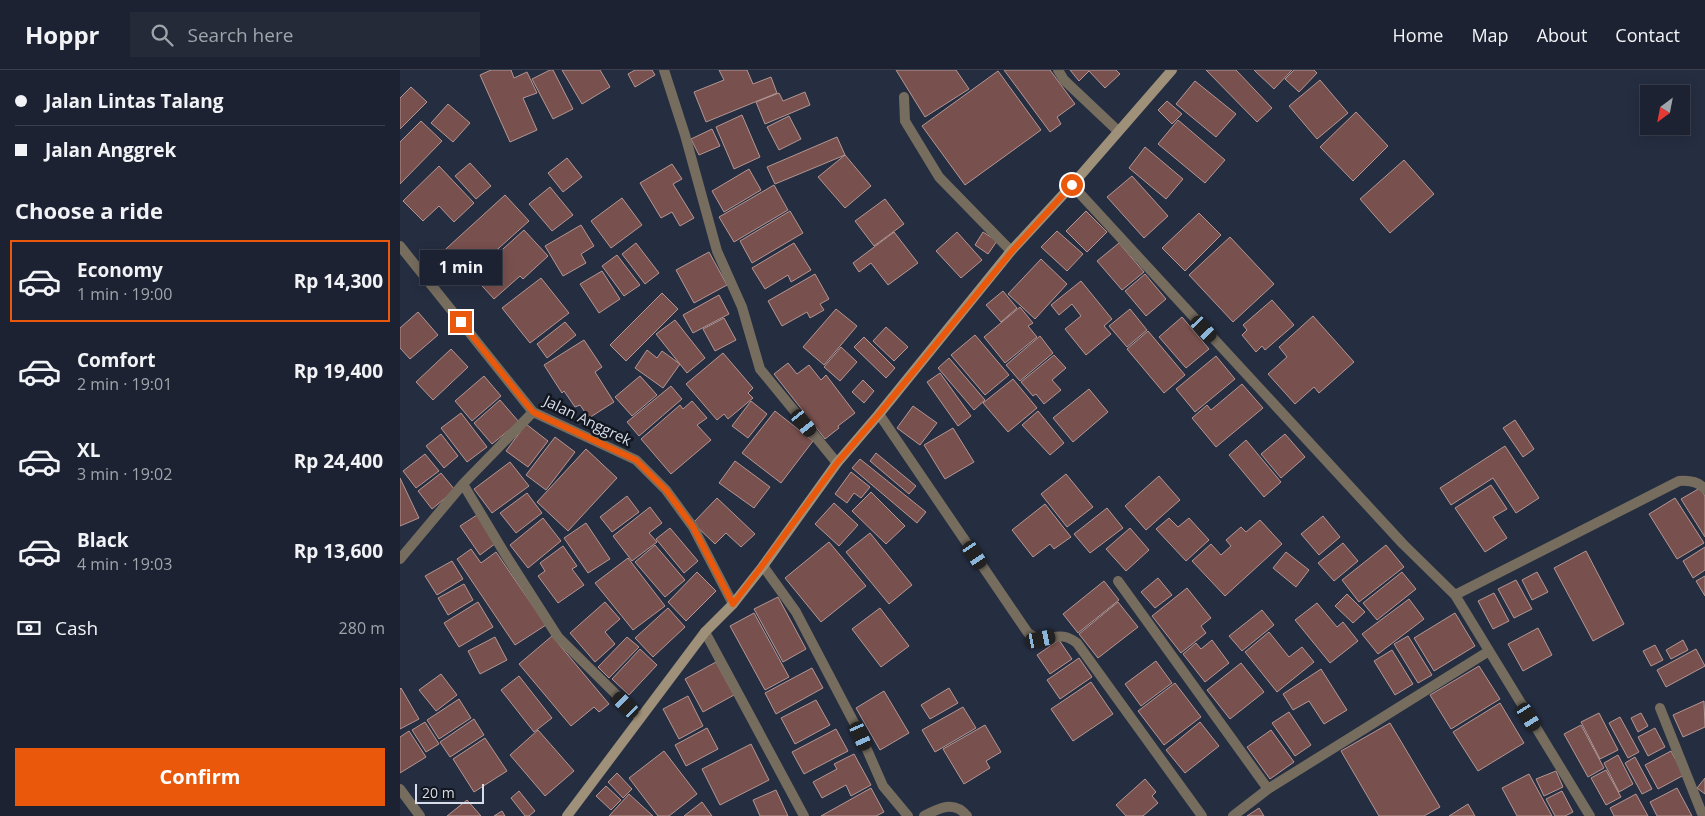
<!DOCTYPE html>
<html lang="en">
<head>
<meta charset="utf-8">
<style>
	body { margin:0; font-family:"Open Sans",sans-serif; background:#252a39; color:#f1f3f6; height:100vh; display:flex; flex-direction:column; font-size:19px; white-space:nowrap }
	* { box-sizing:border-box; margin:0 }
	p { font-size:16px; color:#a0a4ab }
	.icon { flex:none; width:28px; height:28px; fill:none; stroke:currentColor; stroke-width:2; stroke-linecap:round; stroke-linejoin:round }
	.map { position:relative; flex:1; overflow:hidden }
	.panel { display:flex; flex-direction:column; background:#1c2231; width:400px }
	.panel>* { flex:none }
	.guide { display:grid; align-content:center; height:110px; padding:0 15px; background:#1c2231 }
	.needle { width:32px; rotate:212deg }
	.tools { position:absolute; left:1240px; top:15px; display:grid; gap:10px }
	.tools a { display:grid; place-items:center; width:50px; height:50px; border-radius:0px; background:#1c2231; box-shadow:0 2px 12px #0003,0 0 0 1px #3a3f4d; font-size:25px }
	.scale { position:absolute; left:15px; bottom:12px; width:69px; box-sizing:border-box; padding-left:5px; border:2px solid #d7dde9; border-top:0; font-size:14px; line-height:18px; white-space:nowrap; color:#d7dde9; -webkit-text-stroke:4px #12161f; paint-order:stroke }
	.end { position:absolute; width:22px; height:22px; margin:-11px; border:6px solid #ea580c; background:#fff; box-shadow:0 0 0 2px #fff }
	.from { border-radius:50% }
	.bubble { position:absolute; height:35px; border-radius:0px; background:#1c2231; box-shadow:0 2px 12px #0003,0 0 0 1px #3a3f4d; font-size:16px; font-weight:700; line-height:35px; text-align:center }
	.car { position:absolute; width:15px; height:30px; margin:-15px -8px; border-radius:6px; box-shadow:0 0 4px 1px #0007; background:linear-gradient(#222 24%,#8ab4d8 0 40%,#222 0 76%,#8ab4d8 0 86%,#222 0) }
	.guide b { display:flex; align-items:center; gap:18px; height:48px; font-size:19px }
	.guide b+b { border-top:1px solid #3a3f4d }
	.guide i { width:12px; height:12px; background:#f1f3f6 }
	ul { padding:0; list-style:none }
	li { display:flex; align-items:center; gap:15px; height:82px; margin:0 10px 8px; padding:0 5px; border:2px solid transparent; border-radius:0px }
	li div { flex:1 }
	li b { display:block; font-size:19px }
	li em { font-style:normal; font-weight:700 }
	li.active { border-color:#ea580c }
	li>.icon { width:45px; height:45px; stroke-width:1.5 }
	h2 { padding:0 15px; font-size:22px; line-height:60px }
	.pay { display:flex; align-items:center; gap:12px; height:55px; padding:0 15px; font-size:19px }
	.pay p { margin-inline-start:auto }
	.cta { display:flex; gap:10px; margin-top:auto; padding:10px 15px }
	.cta a { flex:1; height:58px; border-radius:0px; background:#ea580c; color:#fff; font-size:20px; font-weight:700; line-height:58px; text-align:center }
	header { display:flex; align-items:center; gap:30px; box-sizing:border-box; height:70px; padding:0 25px; background:#1c2231; border-bottom:1px solid #3a3f4d }
	header strong { font-size:24px }
	nav { display:flex; gap:28px; margin-inline-start:auto; font-size:18px }
	.search { width:350px; height:45px; background:#252a39; display:flex; align-items:center; gap:12px; box-sizing:border-box; padding:0 18px; border-radius:0px; color:#a0a4ab; font-size:19px }
	main { display:flex; flex:1; min-height:0 }
	.map>svg:first-child { display:block }
	.building { fill:#78504d; stroke:#b49693 }
	.lines { fill:none; stroke-linecap:round; stroke-linejoin:round }
	.lane { stroke:#766d5f; stroke-width:10 }
	.street { stroke:#766d5f; stroke-width:10 }
	.secondary { stroke:#9f9079; stroke-width:10 }
	.route { stroke:#ea580c; stroke-width:6 }
	.labels { text-anchor:middle; dominant-baseline:central; stroke-width:5; stroke-linejoin:round; paint-order:stroke }
	.street-label { font-size:15px; fill:#d7dde9; stroke:#12161f }
</style>
</head>
<body>
<header>
<strong>Hoppr</strong>
<div class="search"><svg class="icon" aria-label="search" viewBox="0 0 24 24"><circle cx="10" cy="10" r="6"/><path d="M15 15l6 6"/></svg>Search here</div>
<nav><a>Home</a><a>Map</a><a>About</a><a>Contact</a></nav>
</header>
<main>
<section class="panel">
<div class="guide">
<b><i class="from"></i>Jalan Lintas Talang</b>
<b><i></i>Jalan Anggrek</b>
</div>
<h2>Choose a ride</h2>
<ul>
<li class="active"><svg class="icon" aria-label="car" viewBox="0 0 24 24"><path d="M5 17H2v-5l4-1 3-4h7l3 4 3 1v5h-3M9 17h6M6 11h13"/><circle cx="7" cy="17" r="2"/><circle cx="17" cy="17" r="2"/></svg><div><b>Economy</b><p>1 min · 19:00</p></div><em>Rp 14,300</em></li>
<li><svg class="icon" aria-label="car" viewBox="0 0 24 24"><path d="M5 17H2v-5l4-1 3-4h7l3 4 3 1v5h-3M9 17h6M6 11h13"/><circle cx="7" cy="17" r="2"/><circle cx="17" cy="17" r="2"/></svg><div><b>Comfort</b><p>2 min · 19:01</p></div><em>Rp 19,400</em></li>
<li><svg class="icon" aria-label="car" viewBox="0 0 24 24"><path d="M5 17H2v-5l4-1 3-4h7l3 4 3 1v5h-3M9 17h6M6 11h13"/><circle cx="7" cy="17" r="2"/><circle cx="17" cy="17" r="2"/></svg><div><b>XL</b><p>3 min · 19:02</p></div><em>Rp 24,400</em></li>
<li><svg class="icon" aria-label="car" viewBox="0 0 24 24"><path d="M5 17H2v-5l4-1 3-4h7l3 4 3 1v5h-3M9 17h6M6 11h13"/><circle cx="7" cy="17" r="2"/><circle cx="17" cy="17" r="2"/></svg><div><b>Black</b><p>4 min · 19:03</p></div><em>Rp 13,600</em></li>
</ul>
<div class="pay"><svg class="icon" aria-label="cash" viewBox="0 0 24 24"><path d="M3 7h18v10H3z"/><circle cx="12" cy="12" r="2"/></svg>Cash<p>280 m</p></div>
<div class="cta"><a>Confirm</a></div>
</section>
<div class="map">
<svg width="1305" height="746" viewBox="0 0 1305 746">
	<rect width="100%" height="100%" fill="#252e41"/>
	<path class="building" d="M 91,0 L 111,0 L 114,8 L 127,2 L 137,23 L 123,28 L 137,60 L 110,72 L 80,5 Z
		M 150,0 L 153,0 L 173,39 L 153,49 L 132,9 Z
		M 162,0 L 200,0 L 210,17 L 182,34 Z
		M 235,0 L 252,0 L 255,5 L 235,17 L 228,4 Z
		M 319,0 L 347,0 L 353,14 L 371,7 L 377,23 L 306,52 L 294,22 L 324,10 Z
		M 496,0 L 556,0 L 569,19 L 525,47 Z
		M 604,0 L 650,0 L 675,34 L 657,47 L 661,54 L 650,62 Z
		M 670,0 L 716,0 L 720,4 L 705,18 L 689,1 L 679,11 Z
		M 806,0 L 836,0 L 872,38 L 857,52 Z
		M 854,0 L 892,0 L 874,19 Z
		M 894,0 L 914,0 L 917,3 L 899,22 L 885,9 Z
		M 598,1 L 641,60 L 565,115 L 522,56 Z
		M 920,10 L 948,43 L 917,69 L 889,36 Z
		M 795,11 L 836,44 L 816,67 L 776,34 Z
		M 11,17 L 27,32 L 0,59 L 0,28 Z
		M 405,22 L 410,35 L 365,54 L 356,32 L 379,23 L 383,31 Z
		M 767,31 L 782,44 L 772,54 L 758,40 Z
		M 48,34 L 70,53 L 53,72 L 31,53 Z
		M 956,42 L 988,76 L 953,111 L 920,77 Z
		M 342,45 L 360,87 L 334,99 L 316,57 Z
		M 389,46 L 401,69 L 379,80 L 367,57 Z
		M 778,50 L 825,90 L 805,113 L 758,74 Z
		M 21,51 L 42,71 L 0,114 L 0,72 Z
		M 312,59 L 320,76 L 299,85 L 291,69 Z
		M 437,67 L 445,85 L 375,114 L 367,97 Z
		M 745,77 L 783,109 L 766,129 L 729,98 Z
		M 445,85 L 471,116 L 445,138 L 418,107 Z
		M 167,88 L 182,107 L 163,122 L 148,103 Z
		M 1004,90 L 1034,124 L 990,163 L 960,129 Z
		M 70,93 L 91,116 L 76,129 L 55,106 Z
		M 272,94 L 282,109 L 273,114 L 294,148 L 280,156 L 272,142 L 261,148 L 240,113 Z
		M 39,96 L 74,133 L 54,152 L 39,136 L 23,151 L 3,131 Z
		M 349,99 L 361,120 L 324,142 L 312,121 Z
		M 732,106 L 768,146 L 744,168 L 707,127 Z
		M 374,115 L 388,140 L 334,172 L 319,147 Z
		M 150,117 L 173,145 L 152,161 L 129,134 Z
		M 105,125 L 129,151 L 60,213 L 37,187 Z
		M 222,128 L 242,155 L 211,178 L 191,151 Z
		M 485,129 L 504,154 L 474,176 L 455,151 Z
		M 390,141 L 403,163 L 352,193 L 340,171 Z
		M 686,141 L 707,162 L 687,182 L 666,161 Z
		M 799,143 L 821,165 L 785,201 L 762,178 Z
		M 181,155 L 194,176 L 181,184 L 186,193 L 163,206 L 145,176 Z
		M 124,160 L 148,186 L 123,209 L 120,206 L 94,229 L 73,206 Z
		M 657,161 L 683,184 L 667,201 L 641,177 Z
		M 494,162 L 518,193 L 488,215 L 471,193 L 459,202 L 453,193 Z
		M 557,162 L 582,190 L 561,208 L 536,181 Z
		M 583,162 L 597,171 L 588,184 L 575,175 Z
		M 830,167 L 874,214 L 833,252 L 789,205 Z
		M 236,173 L 259,203 L 245,214 L 222,184 Z
		M 394,173 L 411,200 L 391,212 L 388,205 L 365,219 L 352,198 Z
		M 719,173 L 744,202 L 722,220 L 697,191 Z
		M 309,182 L 327,215 L 294,233 L 276,200 Z
		M 217,185 L 240,215 L 224,226 L 202,196 Z
		M 641,189 L 667,214 L 635,249 L 608,224 Z
		M 202,201 L 220,229 L 199,243 L 180,214 Z
		M 415,204 L 429,229 L 420,234 L 424,240 L 410,248 L 407,242 L 382,256 L 368,231 Z
		M 745,204 L 766,229 L 746,246 L 725,221 Z
		M 141,208 L 169,243 L 130,273 L 102,238 Z
		M 681,211 L 712,249 L 704,256 L 711,264 L 686,285 L 665,259 L 681,246 L 672,234 L 659,245 L 651,235 Z
		M 603,221 L 617,238 L 601,252 L 586,235 Z
		M 262,223 L 278,239 L 226,291 L 210,275 Z
		M 319,225 L 329,244 L 293,263 L 283,245 Z
		M 872,230 L 894,255 L 865,280 L 862,276 L 856,282 L 842,265 L 847,260 L 843,255 Z
		M 620,237 L 633,253 L 628,256 L 637,267 L 605,293 L 584,267 Z
		M 436,239 L 457,256 L 424,295 L 403,277 Z
		M 730,239 L 747,260 L 727,277 L 709,256 Z
		M 18,242 L 38,265 L 10,289 L 0,278 L 0,258 Z
		M 913,246 L 954,292 L 919,323 L 914,317 L 895,334 L 868,304 L 887,287 L 879,277 Z
		M 782,247 L 809,279 L 786,298 L 759,267 Z
		M 324,248 L 336,270 L 315,281 L 303,259 Z
		M 275,250 L 305,288 L 287,303 L 256,264 Z
		M 165,252 L 176,265 L 147,288 L 137,274 Z
		M 486,257 L 508,277 L 494,291 L 473,271 Z
		M 748,261 L 785,305 L 764,323 L 727,279 Z
		M 575,265 L 609,305 L 585,325 L 551,285 Z
		M 640,266 L 653,283 L 620,311 L 606,295 Z
		M 464,267 L 495,298 L 486,308 L 454,277 Z
		M 184,270 L 202,297 L 195,302 L 214,332 L 189,348 L 180,335 L 175,337 L 164,321 L 162,323 L 144,295 Z
		M 441,277 L 457,292 L 440,311 L 424,297 Z
		M 51,279 L 68,297 L 33,330 L 16,312 Z
		M 247,280 L 257,288 L 262,281 L 280,294 L 263,318 L 235,298 Z
		M 323,283 L 353,318 L 348,323 L 353,328 L 328,349 L 324,344 L 317,350 L 286,314 Z
		M 654,285 L 666,298 L 652,310 L 661,320 L 644,334 L 636,324 L 633,326 L 621,312 Z
		M 816,286 L 835,309 L 795,342 L 776,319 Z
		M 549,288 L 585,330 L 574,340 L 538,298 Z
		M 388,293 L 397,304 L 409,295 L 421,310 L 426,305 L 455,343 L 438,356 L 439,358 L 425,369 L 374,304 Z
		M 540,303 L 571,346 L 558,356 L 527,312 Z
		M 84,306 L 101,326 L 72,351 L 55,331 Z
		M 240,306 L 257,325 L 232,346 L 215,327 Z
		M 613,309 L 637,338 L 608,362 L 583,333 Z
		M 463,310 L 474,321 L 464,333 L 452,322 Z
		M 842,314 L 863,338 L 816,377 L 792,348 L 807,335 L 811,340 Z
		M 271,316 L 282,329 L 239,366 L 227,352 Z
		M 689,319 L 708,342 L 673,372 L 653,348 Z
		M 100,330 L 119,352 L 92,374 L 74,353 Z
		M 292,331 L 307,348 L 297,355 L 311,370 L 271,404 L 241,369 L 280,335 L 283,339 Z
		M 351,331 L 367,344 L 348,368 L 332,356 Z
		M 513,336 L 537,353 L 520,375 L 497,358 Z
		M 375,341 L 413,371 L 381,413 L 342,383 Z
		M 638,341 L 664,373 L 650,385 L 622,355 Z
		M 61,343 L 87,377 L 67,392 L 41,358 Z
		M 1115,350 L 1134,379 L 1123,387 L 1103,358 Z
		M 126,354 L 148,371 L 128,397 L 106,381 Z
		M 553,358 L 574,392 L 545,409 L 524,375 Z
		M 41,364 L 58,386 L 44,398 L 26,376 Z
		M 885,364 L 905,387 L 881,408 L 861,384 Z
		M 155,367 L 175,382 L 146,420 L 126,405 Z
		M 846,370 L 881,412 L 864,427 L 829,385 Z
		M 1105,376 L 1139,428 L 1116,443 L 1093,408 L 1051,435 L 1040,418 Z
		M 186,379 L 217,408 L 168,461 L 137,432 Z
		M 476,383 L 516,416 L 509,424 L 470,391 Z
		M 25,384 L 39,401 L 16,418 L 3,401 Z
		M 460,389 L 526,442 L 517,453 L 452,398 Z
		M 335,391 L 370,417 L 354,438 L 319,413 Z
		M 110,392 L 129,416 L 92,443 L 74,419 Z
		M 451,402 L 470,417 L 461,428 L 454,423 L 447,433 L 435,424 Z
		M 41,403 L 55,420 L 32,439 L 18,421 Z
		M 666,404 L 693,437 L 667,457 L 641,424 Z
		M 759,406 L 780,430 L 746,460 L 725,436 Z
		M 0,408 L 19,448 L 0,456 Z
		M 1091,415 L 1107,439 L 1093,447 L 1107,468 L 1085,482 L 1055,438 Z
		M 1300,418 L 1305,426 L 1305,467 L 1281,429 Z
		M 471,422 L 505,456 L 486,474 L 452,441 Z
		M 127,423 L 142,443 L 116,463 L 100,443 Z
		M 227,426 L 239,442 L 212,462 L 200,447 Z
		M 317,428 L 355,464 L 341,477 L 326,463 L 315,474 L 293,453 Z
		M 1275,428 L 1304,473 L 1277,489 L 1249,444 Z
		M 434,433 L 458,455 L 439,476 L 415,454 Z
		M 645,434 L 671,467 L 654,479 L 650,474 L 633,487 L 612,460 Z
		M 250,437 L 262,453 L 249,463 L 257,472 L 232,491 L 213,466 Z
		M 707,438 L 723,458 L 690,483 L 674,464 Z
		M 77,445 L 96,473 L 80,485 L 60,456 Z
		M 923,446 L 940,467 L 919,485 L 901,464 Z
		M 143,448 L 161,471 L 128,498 L 110,475 Z
		M 769,448 L 778,457 L 789,448 L 809,470 L 786,491 L 756,459 Z
		M 860,450 L 882,474 L 825,526 L 792,491 L 811,474 L 821,485 L 831,476 L 826,470 L 841,457 L 846,462 Z
		M 186,453 L 210,489 L 188,503 L 164,468 Z
		M 270,458 L 298,491 L 284,503 L 256,469 Z
		M 730,458 L 749,480 L 726,501 L 706,479 Z
		M 470,463 L 512,515 L 489,534 L 446,482 Z
		M 429,472 L 466,516 L 421,552 L 385,508 Z
		M 943,473 L 958,491 L 934,511 L 918,493 Z
		M 255,475 L 285,510 L 265,527 L 235,492 Z
		M 986,475 L 1004,497 L 959,532 L 942,510 Z
		M 163,476 L 177,496 L 172,499 L 184,515 L 158,533 L 138,506 L 145,501 L 140,493 Z
		M 1305,477 L 1305,500 L 1293,508 L 1283,491 Z
		M 71,479 L 81,493 L 96,482 L 146,555 L 115,575 L 57,489 Z
		M 1186,481 L 1224,554 L 1193,571 L 1154,498 Z
		M 886,482 L 909,500 L 896,517 L 873,498 Z
		M 228,488 L 265,536 L 233,560 L 195,513 Z
		M 52,491 L 63,509 L 37,525 L 25,506 Z
		M 297,502 L 316,521 L 286,551 L 268,532 Z
		M 1002,502 L 1016,519 L 977,550 L 963,533 Z
		M 1137,502 L 1148,522 L 1132,530 L 1122,510 Z
		M 1305,506 L 1305,526 L 1296,511 Z
		M 758,508 L 772,525 L 755,538 L 741,522 Z
		M 1116,510 L 1132,539 L 1114,548 L 1098,519 Z
		M 704,511 L 719,530 L 678,563 L 663,544 Z
		M 64,514 L 73,530 L 48,545 L 38,528 Z
		M 787,518 L 811,548 L 801,556 L 806,563 L 781,583 L 752,546 Z
		M 1094,523 L 1109,551 L 1093,559 L 1078,531 Z
		M 947,524 L 965,542 L 953,553 L 935,536 Z
		M 378,527 L 406,579 L 383,592 L 354,539 Z
		M 1009,529 L 1024,549 L 978,584 L 962,564 Z
		M 78,532 L 93,557 L 59,577 L 44,553 Z
		M 205,532 L 220,549 L 205,562 L 215,574 L 195,592 L 170,563 Z
		M 718,532 L 738,557 L 698,588 L 679,564 Z
		M 917,533 L 937,557 L 943,552 L 958,571 L 930,593 L 895,550 Z
		M 268,538 L 285,557 L 253,587 L 235,568 Z
		M 480,538 L 509,576 L 481,597 L 452,559 Z
		M 862,540 L 874,555 L 842,581 L 829,566 Z
		M 354,543 L 389,607 L 365,620 L 330,556 Z
		M 1055,543 L 1075,576 L 1034,601 L 1014,568 Z
		M 1138,558 L 1152,585 L 1123,601 L 1108,574 Z
		M 869,562 L 889,587 L 902,577 L 914,592 L 877,622 L 845,582 Z
		M 152,566 L 209,634 L 199,642 L 194,637 L 171,656 L 119,594 Z
		M 1008,566 L 1032,605 L 1018,613 L 994,574 Z
		M 95,567 L 107,590 L 80,604 L 68,581 Z
		M 227,567 L 239,577 L 209,608 L 198,597 Z
		M 659,570 L 672,589 L 650,604 L 637,585 Z
		M 812,570 L 829,593 L 805,612 L 783,584 L 796,573 L 801,579 Z
		M 1283,570 L 1288,580 L 1271,589 L 1266,580 Z
		M 1255,575 L 1263,590 L 1251,596 L 1243,581 Z
		M 240,579 L 257,595 L 229,625 L 212,609 Z
		M 1296,579 L 1305,596 L 1266,617 L 1257,600 Z
		M 992,580 L 1013,614 L 995,625 L 974,591 Z
		M 679,588 L 692,607 L 660,629 L 647,610 Z
		M 756,591 L 772,613 L 741,636 L 725,614 Z
		M 316,592 L 334,625 L 303,642 L 285,609 Z
		M 841,593 L 864,622 L 830,649 L 807,620 Z
		M 1079,596 L 1100,629 L 1051,659 L 1030,625 Z
		M 412,598 L 423,618 L 376,644 L 365,623 Z
		M 921,599 L 947,640 L 924,654 L 909,631 L 893,640 L 883,624 Z
		M 41,604 L 57,625 L 36,641 L 19,620 Z
		M 119,606 L 152,648 L 134,662 L 101,620 Z
		M 691,612 L 713,644 L 673,671 L 651,639 Z
		M 775,613 L 801,647 L 764,675 L 738,641 Z
		M 1,618 L 19,649 L 0,659 L 0,619 Z
		M 549,618 L 558,633 L 530,649 L 521,635 Z
		M 484,621 L 509,663 L 480,680 L 456,638 Z
		M 288,626 L 303,656 L 279,669 L 263,639 Z
		M 59,629 L 71,648 L 39,669 L 27,650 Z
		M 416,630 L 430,655 L 395,674 L 381,648 Z
		M 1304,631 L 1305,657 L 1283,667 L 1273,645 Z
		M 1100,633 L 1124,673 L 1078,701 L 1053,662 Z
		M 563,637 L 576,658 L 535,682 L 522,660 Z
		M 889,642 L 911,675 L 895,686 L 872,653 Z
		M 1199,643 L 1218,680 L 1200,689 L 1181,652 Z
		M 1241,643 L 1248,656 L 1238,662 L 1231,648 Z
		M 1220,647 L 1239,682 L 1228,688 L 1209,653 Z
		M 74,649 L 84,665 L 50,687 L 40,672 Z
		M 25,652 L 39,674 L 26,682 L 12,660 Z
		M 800,652 L 819,676 L 785,703 L 766,680 Z
		M 990,653 L 1040,737 L 1024,746 L 979,746 L 941,681 Z
		M 585,655 L 601,682 L 586,691 L 590,698 L 564,714 L 543,679 Z
		M 1181,655 L 1204,698 L 1188,707 L 1164,664 Z
		M 307,658 L 318,679 L 286,696 L 275,675 Z
		M 1255,658 L 1265,677 L 1248,686 L 1238,667 Z
		M 436,659 L 448,681 L 404,704 L 392,682 Z
		M 138,660 L 174,701 L 145,726 L 110,685 Z
		M 871,660 L 894,692 L 870,709 L 847,677 Z
		M 9,661 L 26,687 L 0,703 L 0,667 Z
		M 85,668 L 107,701 L 74,722 L 53,689 Z
		M 351,674 L 369,710 L 320,735 L 302,699 Z
		M 264,681 L 297,724 L 269,746 L 258,746 L 229,708 Z
		M 1271,681 L 1284,705 L 1258,719 L 1245,695 Z
		M 454,684 L 471,715 L 451,726 L 446,715 L 422,728 L 413,712 L 437,699 L 434,694 Z
		M 1218,685 L 1233,714 L 1219,722 L 1204,693 Z
		M 1235,687 L 1252,719 L 1242,724 L 1225,693 Z
		M 1206,700 L 1221,727 L 1206,735 L 1191,708 Z
		M 1156,701 L 1163,717 L 1144,726 L 1136,709 Z
		M 217,703 L 232,719 L 223,728 L 208,712 Z
		M 1129,704 L 1152,746 L 1117,746 L 1102,718 Z
		M 1305,708 L 1305,724 L 1297,718 Z
		M 745,709 L 756,722 L 752,726 L 758,733 L 743,746 L 726,746 L 716,735 Z
		M 206,716 L 221,730 L 211,740 L 196,726 Z
		M 471,718 L 484,742 L 476,746 L 421,746 Z
		M 1277,718 L 1292,746 L 1257,746 L 1250,732 Z
		M 376,720 L 388,746 L 360,746 L 353,730 Z
		M 119,721 L 135,741 L 129,746 L 125,746 L 111,728 Z
		M 1162,721 L 1173,742 L 1165,746 L 1155,746 L 1146,729 Z
		M 229,724 L 253,746 L 209,746 Z
		M 1236,724 L 1248,746 L 1214,746 L 1210,738 Z
		M 67,730 L 81,746 L 47,746 Z
		M 302,732 L 312,746 L 284,746 Z
		M 1068,734 L 1075,746 L 1049,746 Z
		M 859,738 L 864,746 L 847,746 Z
		M 102,741 L 105,746 L 94,746 Z"/>
	<g class="lines">
		<path class="lane" d="M 658,0 L 664,10 L 718,61"/>
		<path class="street" d="M 264,0 L 285,65 L 317,181 L 342,237 L 360,299 L 437,393
			M 504,27 L 505,51 L 539,107 L 611,181
			M 672,115 L 1003,474 L 1055,525 L 1190,746
			M 0,176 L 133,342 L 236,390 L 266,420 L 293,457 L 333,534
			M 479,344 L 628,563 C 646,577 657,557 677,573 L 802,746
			M 63,414 L 105,484 L 158,567 L 240,648
			M 0,489 L 63,414 L 133,342
			M 363,496 L 396,542 L 461,666 L 483,716 L 508,746
			M 718,511 L 868,719
			M 1055,525 L 1279,411 C 1289,410 1298,411 1305,419
			M 305,562 L 404,746
			M 1260,638 L 1303,746
			M 0,719 L 20,746
			M 524,746 C 539,738 554,730 567,746
			M 833,746 L 868,719 L 1089,581"/>
		<path class="secondary" d="M 167,746 L 305,562 L 333,534 L 363,496 L 437,393 L 479,344 L 611,181 L 672,115 L 772,0"/>
	</g>
	<g class="lines">
		<path class="route" d="M 61,252 L 133,342 L 236,390 L 266,420 L 293,457 L 333,534 L 362,496 L 437,393 L 479,344 L 612,181 L 672,115"/>
	</g>
	<g class="labels">
		<g class="street-label">
			<text transform="translate(188 350) rotate(26)">Jalan Anggrek</text>
		</g>
	</g>
</svg>
<div class="tools">
<a><svg class="needle" viewBox="-14 -14 28 28"><path d="M0-13l5 13h-10z" fill="#e53935"/><path d="M0 13l5-13h-10z" fill="#a0a4ab"/></svg></a>
</div>
<div class="scale">20 m</div>
<i class="end from" style="left:672px;top:115px"></i>
<i class="end" style="left:61px;top:252px"></i>
<div class="bubble" style="left:20px;top:180px;width:82px">1 min</div>
<i class="car" style="left:804px;top:259px;rotate:137deg"></i>
<i class="car" style="left:404px;top:353px;rotate:141deg"></i>
<i class="car" style="left:575px;top:485px;rotate:146deg"></i>
<i class="car" style="left:641px;top:569px;rotate:79deg"></i>
<i class="car" style="left:226px;top:635px;rotate:315deg"></i>
<i class="car" style="left:1129px;top:647px;rotate:148deg"></i>
<i class="car" style="left:461px;top:666px;rotate:156deg"></i>
</div>
</main>
</body>
</html>
